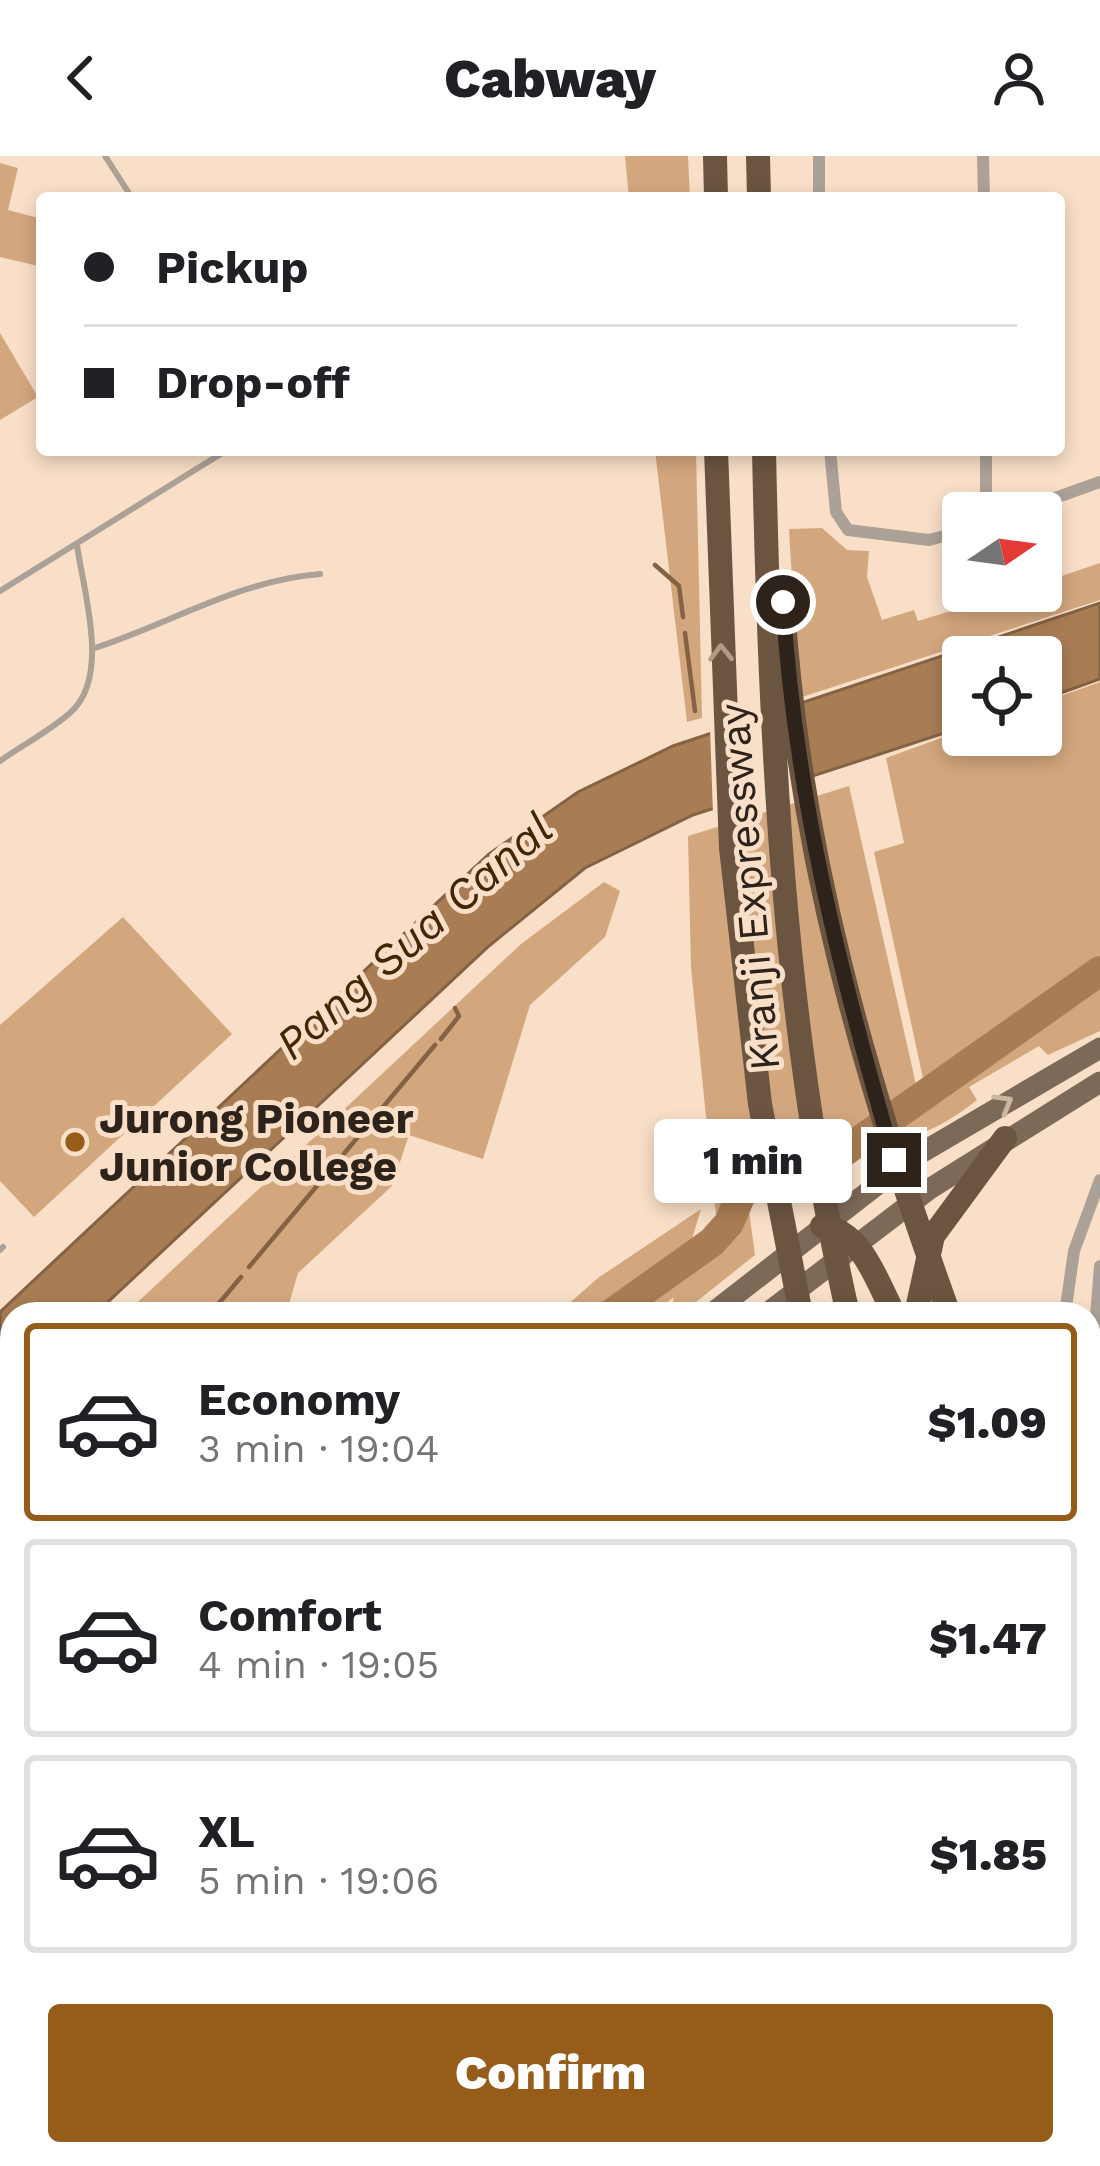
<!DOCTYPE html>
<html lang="en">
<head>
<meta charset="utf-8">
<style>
	body { margin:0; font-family:"Work Sans",sans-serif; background:#f6f6f6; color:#202124; height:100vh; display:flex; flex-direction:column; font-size:45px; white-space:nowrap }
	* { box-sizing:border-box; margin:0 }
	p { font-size:39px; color:#757577 }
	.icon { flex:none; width:66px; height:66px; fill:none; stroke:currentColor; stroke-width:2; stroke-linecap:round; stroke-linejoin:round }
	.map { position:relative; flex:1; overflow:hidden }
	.side { position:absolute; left:0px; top:1146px; width:1101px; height:864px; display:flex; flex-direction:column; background:#fff; border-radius:36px 36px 0 0; box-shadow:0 6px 18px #0003 }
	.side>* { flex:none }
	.banner { position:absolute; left:36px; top:36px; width:1029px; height:264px; border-radius:12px; box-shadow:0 6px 18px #0003; display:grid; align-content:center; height:264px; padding:0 48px; background:#fff }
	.needle { width:78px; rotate:77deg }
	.tools { position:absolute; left:942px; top:336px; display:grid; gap:24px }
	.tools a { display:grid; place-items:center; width:120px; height:120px; border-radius:12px; background:#fff; box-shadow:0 6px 18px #0003; font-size:60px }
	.end { position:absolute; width:54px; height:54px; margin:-27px; border:15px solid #2d231a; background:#fff; box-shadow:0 0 0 6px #fff }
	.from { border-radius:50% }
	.bubble { position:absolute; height:84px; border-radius:12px; background:#fff; box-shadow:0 6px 18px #0003; font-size:39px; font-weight:800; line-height:84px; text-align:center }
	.banner b { display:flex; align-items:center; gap:42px; height:114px; font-size:45px }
	.banner b+b { border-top:3px solid #e0e0e0 }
	.banner i { width:30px; height:30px; background:#202124 }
	ul { padding:21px 0 0; list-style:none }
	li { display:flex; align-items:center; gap:36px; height:198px; margin:0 24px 18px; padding:0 24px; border:6px solid #e0e0e0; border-radius:12px }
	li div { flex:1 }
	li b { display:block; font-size:45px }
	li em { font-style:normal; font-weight:800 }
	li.on { border-color:#965c1a }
	li>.icon { width:108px; height:108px; stroke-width:1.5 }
	.cta { display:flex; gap:24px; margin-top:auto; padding:24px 48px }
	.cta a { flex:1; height:138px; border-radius:12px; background:#965c1a; color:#fff; font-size:48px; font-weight:800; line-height:138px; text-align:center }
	header { display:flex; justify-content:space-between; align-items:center; height:156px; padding:0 48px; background:#fff; font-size:54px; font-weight:800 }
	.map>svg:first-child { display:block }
	.green { fill:#d3a77e }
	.water { fill:#a97d54; stroke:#846243; stroke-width:3 }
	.pier { fill:#f9dfc7 }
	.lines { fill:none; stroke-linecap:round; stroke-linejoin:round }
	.stream { stroke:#846243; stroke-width:4.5 }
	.river { stroke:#a97d54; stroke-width:30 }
	.lane { stroke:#aca197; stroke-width:6 }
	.street { stroke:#aca197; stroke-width:12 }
	.primary { stroke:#7c6957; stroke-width:21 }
	.highway { stroke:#6b5541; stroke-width:24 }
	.oneway { stroke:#b29a84 }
	.oneway2 { stroke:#cdb6a0 }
	.route { stroke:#2d231a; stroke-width:15 }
	.poi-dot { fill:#965c1a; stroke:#f9dfc7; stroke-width:4.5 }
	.labels { text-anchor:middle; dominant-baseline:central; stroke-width:10; stroke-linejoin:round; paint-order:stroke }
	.street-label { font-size:42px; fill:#2d231a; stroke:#f9dfc7 }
	.poi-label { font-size:42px; font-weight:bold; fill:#2d231a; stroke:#f9dfc7; text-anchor:start }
	.water-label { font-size:45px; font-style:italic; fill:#442603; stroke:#f9dfc7 }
</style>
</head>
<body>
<header><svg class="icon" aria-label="back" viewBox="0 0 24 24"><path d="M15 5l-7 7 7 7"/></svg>Cabway<svg class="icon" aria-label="person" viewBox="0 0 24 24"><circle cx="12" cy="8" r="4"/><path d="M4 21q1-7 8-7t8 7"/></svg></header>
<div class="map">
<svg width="1100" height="2010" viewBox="0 0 1100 2010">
	<rect width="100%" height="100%" fill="#f9dfc7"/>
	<path class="green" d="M 625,0 L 688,0 L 690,42 L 629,42 Z
		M 0,7 L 18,12 L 8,54 L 42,63 L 38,110 L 0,101 Z
		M 0,177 L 38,241 L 0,264 Z
		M 655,294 L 696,294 L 702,562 L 687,566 Z
		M 822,372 L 847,394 L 869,395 L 867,421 L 882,464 L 914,454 L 918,465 L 1017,435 L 1041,435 L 1041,427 L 1100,407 L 1100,444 L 799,542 L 789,373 Z
		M 1100,526 L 1100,802 L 924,927 L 874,696 L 904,687 L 886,602 L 963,574 L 963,579 L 1041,579 L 1041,547 Z
		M 849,630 L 917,933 L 830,993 L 731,1030 L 716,1059 L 691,812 L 688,680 Z
		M 604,726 L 620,735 L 605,781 L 530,849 L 483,1003 L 409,979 L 392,1030 L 298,1117 L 286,1158 L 125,1158 L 521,788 Z
		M 123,761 L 232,878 L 34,1061 L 0,1025 L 0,869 Z
		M 1100,824 L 1100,875 L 1048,899 L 1039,890 L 969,931 L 977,944 C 951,964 930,977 899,984 L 894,967 Z
		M 747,1040 L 755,1099 L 681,1158 L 671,1154 L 674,1141 L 652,1158 L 620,1158 L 729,1079 Z
		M 701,1053 L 692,1083 L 594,1158 L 557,1158 L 598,1122 Z
		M 12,1263 L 12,1406 L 0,1417 L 0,1274 Z
		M 1089,1342 L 1100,1377 L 1100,1744 L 1089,1699 L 1099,1585 L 1089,1532 Z
		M 750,1998 L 932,1998 L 944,2010 L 745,2010 Z"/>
	<path class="water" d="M 1100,447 L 1100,523 L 1041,544 L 1041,501 L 963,501 L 963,571 L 693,659 L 585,712 L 489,790 L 95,1158 L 12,1158 L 12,1235 L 0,1246 L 0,1156 L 489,698 L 578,636 L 673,590 Z"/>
	<path class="pier" d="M 798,541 L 812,631 L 713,659 L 710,572 Z"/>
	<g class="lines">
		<path class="stream" d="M 655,409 L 679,430 L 683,461
			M 685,477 L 695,555
			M 441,883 L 459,860 L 455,852
			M 249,1111 L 435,889
			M 210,1158 L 241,1121"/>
		<path class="river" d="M 611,1158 L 712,1086 L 729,1067 L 742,1036 L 835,1002 L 1100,815"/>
		<path class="lane" d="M 105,0 L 132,42
			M 0,435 L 227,294
			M 92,493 C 168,469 239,424 320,418
			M 0,605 C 23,589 51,574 71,556 C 111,520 83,434 77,389
			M 0,1094 L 3,1091"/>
		<path class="street" d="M 983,0 L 984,42
			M 819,42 L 819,0
			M 830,294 L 836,356 L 848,374 L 929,384 L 963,375
			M 986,294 L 986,339 L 992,357
			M 1013,357 L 1100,326
			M 1100,1110 L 1095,1173 L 1100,1215
			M 1065,1158 L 1074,1095 L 1100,1024
			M 1089,1282 L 1100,1314"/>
		<path class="primary" d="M 711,1158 L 909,1004 L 1100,892
			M 766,1158 L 931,1032 L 1100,926"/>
		<path class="highway" d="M 715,0 L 716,42
			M 758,0 L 759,42
			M 716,294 L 731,692 L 760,948 L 801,1158
			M 764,294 C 770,585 783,873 848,1158
			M 783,448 C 798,693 866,929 949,1158
			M 822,1070 C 862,1075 877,1126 894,1158
			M 916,1158 L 933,1080 L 1005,982
			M 1089,1749 L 1100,1775
			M 1089,1829 L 1100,1849
			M 1089,1899 L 1100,1921
			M 0,1911 L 12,1894
			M 0,1982 L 12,1965
			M 1089,1990 L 1100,2010
			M 988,1998 L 997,2010"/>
	</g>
	<defs><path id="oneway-chevron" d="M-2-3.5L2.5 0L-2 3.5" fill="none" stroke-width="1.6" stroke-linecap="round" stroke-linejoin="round" transform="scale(3)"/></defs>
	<use class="oneway" href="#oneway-chevron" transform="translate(721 497) rotate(-91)"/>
	<use class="oneway2" href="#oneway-chevron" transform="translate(1004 947) rotate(-30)"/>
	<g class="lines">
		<path class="route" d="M 783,446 C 794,636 841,821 894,1004"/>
	</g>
	<circle class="poi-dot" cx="75" cy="986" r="12"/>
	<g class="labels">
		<g class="street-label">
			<text transform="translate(749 731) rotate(-95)">Kranji Expressway</text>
		</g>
		<g class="poi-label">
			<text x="99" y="962">Jurong Pioneer<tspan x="99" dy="48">Junior College</tspan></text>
		</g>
		<g class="water-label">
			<text transform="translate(414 780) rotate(-41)">Pang Sua Canal</text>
		</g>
	</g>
</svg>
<div class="tools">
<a><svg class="needle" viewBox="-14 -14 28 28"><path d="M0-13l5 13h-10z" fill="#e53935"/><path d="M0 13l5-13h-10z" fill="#757577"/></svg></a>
<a><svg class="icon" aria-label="locate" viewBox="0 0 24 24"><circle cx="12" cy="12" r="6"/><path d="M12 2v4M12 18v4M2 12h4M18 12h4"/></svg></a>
</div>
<i class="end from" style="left:783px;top:446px"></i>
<i class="end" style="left:894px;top:1004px"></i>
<div class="bubble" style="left:654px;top:963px;width:198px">1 min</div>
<div class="banner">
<b><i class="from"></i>Pickup</b>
<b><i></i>Drop-off</b>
</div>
<section class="side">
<ul>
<li class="on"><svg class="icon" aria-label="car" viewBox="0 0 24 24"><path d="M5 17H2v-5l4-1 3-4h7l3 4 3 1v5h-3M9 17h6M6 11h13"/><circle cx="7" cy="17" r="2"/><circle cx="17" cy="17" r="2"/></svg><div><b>Economy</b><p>3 min · 19:04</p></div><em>$1.09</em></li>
<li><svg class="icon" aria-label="car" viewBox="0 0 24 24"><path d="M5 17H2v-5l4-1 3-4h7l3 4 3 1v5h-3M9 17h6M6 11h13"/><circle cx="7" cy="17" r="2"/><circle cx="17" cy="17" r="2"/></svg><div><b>Comfort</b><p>4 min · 19:05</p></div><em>$1.47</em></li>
<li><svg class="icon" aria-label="car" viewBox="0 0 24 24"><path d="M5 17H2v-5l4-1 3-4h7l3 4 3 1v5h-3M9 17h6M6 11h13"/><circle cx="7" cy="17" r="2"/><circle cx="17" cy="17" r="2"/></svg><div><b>XL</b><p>5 min · 19:06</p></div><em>$1.85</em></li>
</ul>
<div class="cta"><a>Confirm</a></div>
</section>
</div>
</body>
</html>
